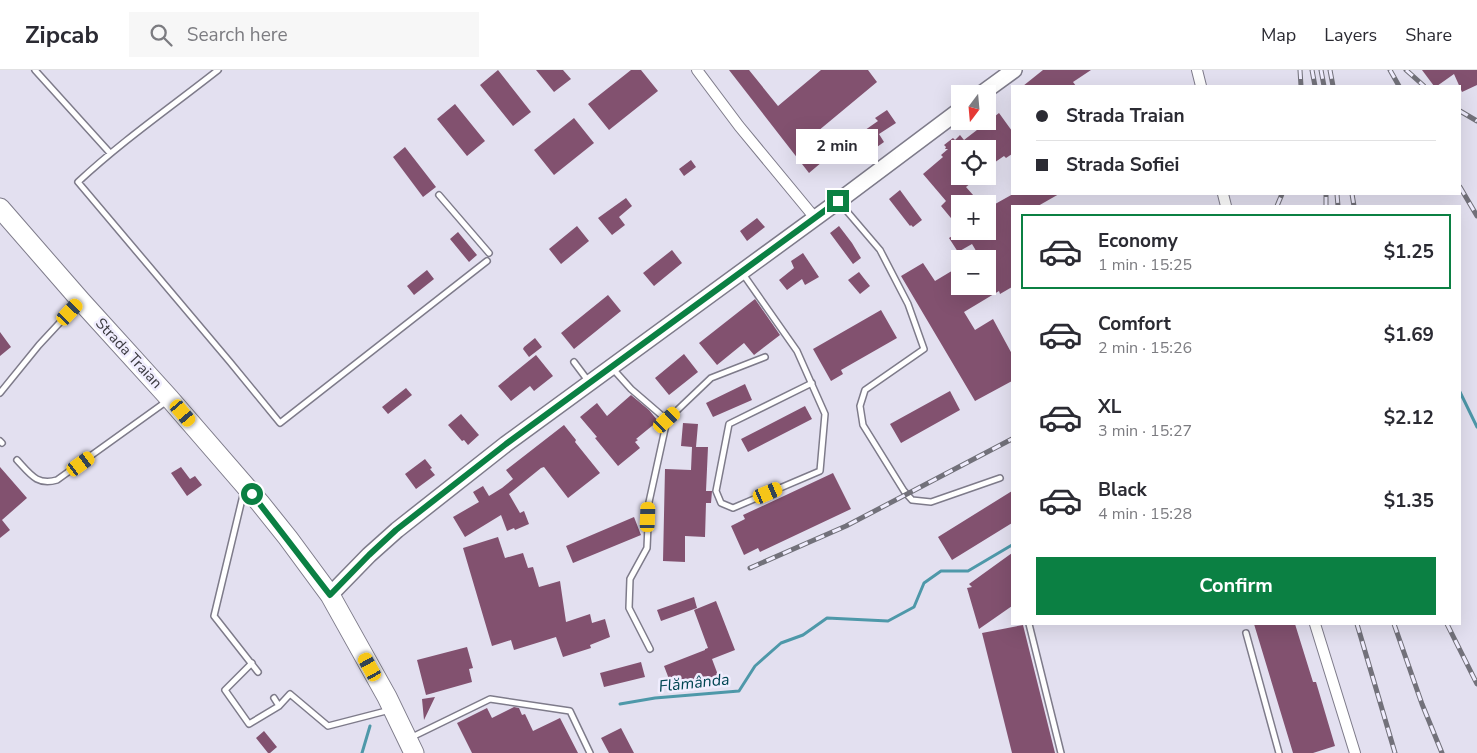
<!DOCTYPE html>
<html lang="en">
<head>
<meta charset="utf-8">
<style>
	body { margin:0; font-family:"Nunito Sans",sans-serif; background:#f7f7f7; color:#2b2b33; height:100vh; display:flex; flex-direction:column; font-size:19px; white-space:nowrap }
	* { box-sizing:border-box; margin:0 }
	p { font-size:16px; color:#7c7c81 }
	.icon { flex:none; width:28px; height:28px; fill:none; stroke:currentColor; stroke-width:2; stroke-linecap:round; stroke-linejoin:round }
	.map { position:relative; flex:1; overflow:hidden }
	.drawer { position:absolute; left:1011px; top:135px; width:450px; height:420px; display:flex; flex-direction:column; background:#fff; border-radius:0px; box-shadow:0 5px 20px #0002 }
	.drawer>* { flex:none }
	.top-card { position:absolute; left:1011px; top:15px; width:450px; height:110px; border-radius:0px; box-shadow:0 5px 20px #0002; display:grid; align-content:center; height:110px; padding:0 25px; background:#fff }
	.needle { width:32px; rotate:196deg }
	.controls { position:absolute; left:951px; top:15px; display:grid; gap:10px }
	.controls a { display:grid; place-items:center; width:45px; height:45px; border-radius:0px; background:#fff; box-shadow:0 5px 20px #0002; font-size:25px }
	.end { position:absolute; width:22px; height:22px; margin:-11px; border:6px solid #0b8043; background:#fff; box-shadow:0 0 0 2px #fff }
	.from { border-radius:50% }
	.bubble { position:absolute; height:35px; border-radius:0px; background:#fff; box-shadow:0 5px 20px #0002; font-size:16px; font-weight:700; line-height:35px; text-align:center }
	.car { position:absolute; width:15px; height:30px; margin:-15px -8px; border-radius:6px; box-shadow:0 0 4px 1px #0007; background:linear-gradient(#f5c518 24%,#345 0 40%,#f5c518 0 76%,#345 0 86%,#f5c518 0) }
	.top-card b { display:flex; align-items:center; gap:18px; height:48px; font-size:19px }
	.top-card b+b { border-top:1px solid #e1e1e2 }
	.top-card i { width:12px; height:12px; background:#2b2b33 }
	ul { padding:9px 0 0; list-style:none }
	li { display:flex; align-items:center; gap:15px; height:75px; margin:0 10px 8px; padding:0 15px; border:2px solid transparent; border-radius:0px }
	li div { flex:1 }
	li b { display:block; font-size:19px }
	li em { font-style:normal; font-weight:700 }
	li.current { border-color:#0b8043 }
	li>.icon { width:45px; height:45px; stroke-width:1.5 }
	.cta { display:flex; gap:10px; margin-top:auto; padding:10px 25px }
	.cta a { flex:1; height:58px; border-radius:0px; background:#0b8043; color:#fff; font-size:20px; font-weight:700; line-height:58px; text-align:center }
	header { display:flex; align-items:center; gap:30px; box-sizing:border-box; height:70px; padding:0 25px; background:#fff; border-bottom:1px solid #e1e1e2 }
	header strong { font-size:24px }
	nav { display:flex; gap:28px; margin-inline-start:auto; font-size:18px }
	.search { width:350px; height:45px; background:#f7f7f7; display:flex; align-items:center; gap:12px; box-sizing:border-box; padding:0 18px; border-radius:0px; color:#7c7c81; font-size:19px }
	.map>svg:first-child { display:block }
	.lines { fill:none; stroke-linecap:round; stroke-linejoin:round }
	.stream { stroke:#4e98a9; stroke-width:3 }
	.building { fill:#82516f }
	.lane-casing { stroke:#7e7b8a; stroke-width:8 }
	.street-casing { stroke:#7e7b8a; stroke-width:12 }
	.secondary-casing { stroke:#7e7b8a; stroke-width:18 }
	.highway-casing { stroke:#7e7b8a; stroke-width:21 }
	.lane { stroke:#fff; stroke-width:5 }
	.street { stroke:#fff; stroke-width:10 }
	.secondary { stroke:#fff; stroke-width:15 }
	.highway { stroke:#fff; stroke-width:19 }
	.rail-casing { stroke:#72717a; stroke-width:5 }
	.rail { stroke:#f0edfe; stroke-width:3; stroke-dasharray:9; stroke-linecap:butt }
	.route { stroke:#0b8043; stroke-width:6 }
	.labels { text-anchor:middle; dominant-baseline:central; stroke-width:5; stroke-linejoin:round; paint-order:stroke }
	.street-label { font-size:15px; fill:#3b3a40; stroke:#f0edfe }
	.water-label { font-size:16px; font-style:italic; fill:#004552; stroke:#f0edfe }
</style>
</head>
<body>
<header>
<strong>Zipcab</strong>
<div class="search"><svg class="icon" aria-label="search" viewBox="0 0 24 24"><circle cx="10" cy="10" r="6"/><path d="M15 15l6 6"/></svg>Search here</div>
<nav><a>Map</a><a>Layers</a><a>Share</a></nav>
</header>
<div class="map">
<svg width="1477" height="683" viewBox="0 0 1477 683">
	<rect width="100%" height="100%" fill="#e3e0f0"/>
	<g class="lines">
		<path class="stream" d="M 1460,322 L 1477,357
			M 620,634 L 655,628 L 739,621 L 755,596 L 781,573 L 803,565 L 827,548 L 888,551 L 914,537 L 924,513 L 941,501 L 968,501 L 1012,475
			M 362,683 L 370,656"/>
	</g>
	<path class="building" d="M 498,0 L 531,42 L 513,56 L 480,15 Z
		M 536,0 L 563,0 L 571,9 L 554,22 Z
		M 631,0 L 641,0 L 658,21 L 609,60 L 588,34 Z
		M 729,0 L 749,0 L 778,36 L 821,0 L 868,0 L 877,12 L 806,71 L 822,92 L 809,103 Z
		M 1043,0 L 1091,0 L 1073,12 L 1076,16 L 1023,16 Z
		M 1422,0 L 1477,0 L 1477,15 L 1462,22 L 1454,4 L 1437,16 L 1434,16 Z
		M 455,34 L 485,71 L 467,86 L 437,49 Z
		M 887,40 L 896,53 L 879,64 L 884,72 L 870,82 L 858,65 L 878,51 L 875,48 Z
		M 999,43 L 1012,61 L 1012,84 L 1006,88 L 1004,86 L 988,97 L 988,79 L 960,79 L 960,106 L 980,106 L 966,117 L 981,134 L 960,134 L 960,159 L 941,136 L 946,131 L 923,104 L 943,87 L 941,85 L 948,79 L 945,79 L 946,77 L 944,75 L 953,68 L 955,70 L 960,65 L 964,70 Z
		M 574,48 L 594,73 L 554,105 L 534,80 Z
		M 405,77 L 436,117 L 423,127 L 393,87 Z
		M 691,90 L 696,97 L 684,106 L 679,99 Z
		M 900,120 L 922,150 L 913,157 L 911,155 L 910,156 L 889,129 Z
		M 1013,124 L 1059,124 L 1038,136 L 1012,136 L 1012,217 L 1000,224 L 999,221 L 964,242 L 975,260 L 993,249 L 1012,284 L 1012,311 L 975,331 L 901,206 L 923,193 L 935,211 L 960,196 L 960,216 L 996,216 L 988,201 L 988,189 L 981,189 L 972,174 L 958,182 L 949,168 L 960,161 L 988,161 L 988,138 Z
		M 626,128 L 632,136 L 619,147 L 625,155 L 612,165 L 598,148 Z
		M 757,148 L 765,157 L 747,171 L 740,161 Z
		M 577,156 L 589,171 L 561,194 L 549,179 Z
		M 839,156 L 852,173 L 861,188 L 853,194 L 830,163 Z
		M 458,162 L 477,185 L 469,192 L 450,169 Z
		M 672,180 L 682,193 L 654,216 L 643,203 Z
		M 803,183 L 819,207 L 805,215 L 802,209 L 787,220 L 779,210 L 794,198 L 791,191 Z
		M 427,200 L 434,209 L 414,225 L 407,216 Z
		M 859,202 L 870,216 L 860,224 L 848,210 Z
		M 608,225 L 621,241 L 574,279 L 561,263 Z
		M 755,229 L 780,265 L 754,285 L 744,273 L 717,295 L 699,273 Z
		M 881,240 L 897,268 L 841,300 L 843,304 L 831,311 L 813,279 Z
		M 0,262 L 11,277 L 0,286 Z
		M 535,268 L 542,277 L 529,287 L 523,279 L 524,277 Z
		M 684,284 L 698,302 L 669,325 L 655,308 Z
		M 536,285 L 553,306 L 534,321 L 530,316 L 511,331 L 498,316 Z
		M 745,314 L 752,330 L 713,347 L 706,333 Z
		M 406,318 L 412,325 L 388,344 L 382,337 Z
		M 950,321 L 960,340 L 901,373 L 890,354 Z
		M 631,325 L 649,340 L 658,351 L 636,369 L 638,370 L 635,372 L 640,378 L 618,396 L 595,368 L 597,367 L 580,347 L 597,333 L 607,346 Z
		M 805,336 L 812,349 L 748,382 L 741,369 Z
		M 461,344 L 479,365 L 468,375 L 464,370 L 462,371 L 448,355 Z
		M 683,353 L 698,354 L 696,377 L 708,377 L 706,421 L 712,421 L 711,433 L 706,433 L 705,467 L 685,466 L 685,492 L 663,491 L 665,399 L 691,400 L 692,377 L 681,376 Z
		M 564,355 L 576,370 L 575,372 L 600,403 L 568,428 L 544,397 L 541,398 L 509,424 L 520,443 L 524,441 L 529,454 L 515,460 L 514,458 L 507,461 L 501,445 L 465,467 L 453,447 L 479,432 L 473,422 L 483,416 L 489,426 L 502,418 L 513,409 L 506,400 Z
		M 425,389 L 432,398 L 430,399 L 435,405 L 416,419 L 405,404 Z
		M 0,397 L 27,428 L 2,450 L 10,460 L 0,468 Z
		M 181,397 L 190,409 L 195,406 L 202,415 L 187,426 L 171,403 Z
		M 833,403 L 851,439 L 760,482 L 758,478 L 744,485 L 731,456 L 745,449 L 743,445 Z
		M 1012,421 L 1012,453 L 952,490 L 938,467 Z
		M 634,447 L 641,465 L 573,493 L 566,476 Z
		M 498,467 L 505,488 L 523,483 L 528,498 L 533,497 L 539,517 L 560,511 L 566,552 L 590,544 L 592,553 L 605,549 L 610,567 L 590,575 L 591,578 L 563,587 L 556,567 L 514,580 L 511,570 L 492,576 L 463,478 Z
		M 1012,483 L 1012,536 L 979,559 L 967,518 L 972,517 L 969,514 Z
		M 694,527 L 697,538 L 661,551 L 657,540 Z
		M 716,531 L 735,580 L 712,589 L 718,605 L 674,622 L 664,596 L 705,580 L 705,579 L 708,578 L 694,540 Z
		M 1254,554 L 1295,554 L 1313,612 L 1316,612 L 1335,676 L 1313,683 L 1293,683 Z
		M 1023,555 L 1055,683 L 1012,683 L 982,563 Z
		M 467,577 L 473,598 L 469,599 L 472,612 L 426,625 L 417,590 Z
		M 641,592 L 645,607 L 604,617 L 600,603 Z
		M 435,627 L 424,650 L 422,629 Z
		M 514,637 L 519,638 L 522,645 L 525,644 L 533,661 L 560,648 L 578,683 L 472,683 L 457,653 L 487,638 L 492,648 Z
		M 621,658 L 634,683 L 609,683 L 601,668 Z
		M 264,661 L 277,677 L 270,683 L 268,683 L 256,668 Z"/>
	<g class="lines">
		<defs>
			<path id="lane" d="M 35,0 L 110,83
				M 218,0 C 171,37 122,71 78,112 L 230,292 L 280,353 L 487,191
				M 439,125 L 489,183
				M 839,132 L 880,180 L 908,234 L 924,279 L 865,320 L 860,336 L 863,355 L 904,421 L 912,430 L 931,432 L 1000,408
				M 743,204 L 797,281 L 825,344 L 820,401 L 733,438 L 721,433 L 716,421 L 729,354 L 812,313
				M 574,292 L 589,312
				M 613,299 L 631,319 L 667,350 L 649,432 L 647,478 L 630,509 L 629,538 L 650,579
				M 0,323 L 39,275 L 78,233
				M 667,350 L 711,308 L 765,287
				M 0,371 L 2,373
				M 17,390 C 30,404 37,416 57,410 L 167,331
				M 244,421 L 214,546 L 258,602
				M 1029,554 L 1061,683
				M 1246,563 L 1279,683
				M 252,593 L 225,620 L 249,654 L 279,636 L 290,624 L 328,656 L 390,640
				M 274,628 L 279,636
				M 410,668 L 490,629 L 570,641 L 590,683"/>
			<path id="street" d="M 697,0 L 739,56 L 815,148
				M 1197,0 L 1201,16
				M 1223,124 L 1226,136
				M 1315,554 L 1355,683"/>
			<path id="secondary" d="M 981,24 L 1014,0
				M 330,525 L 369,485 L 397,460 L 506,374 L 844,127 L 960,40"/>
			<path id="highway" d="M 0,138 L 81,231 L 170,329 L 260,433 L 288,468 L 330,525 L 387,627 L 414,683"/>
		</defs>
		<use href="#lane" class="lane-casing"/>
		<use href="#street" class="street-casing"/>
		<use href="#secondary" class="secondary-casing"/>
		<use href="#highway" class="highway-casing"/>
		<use href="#lane" class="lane"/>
		<use href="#street" class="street"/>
		<use href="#secondary" class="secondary"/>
		<use href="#highway" class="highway"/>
		<defs>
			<path id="rail" d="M 1300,0 L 1301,16
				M 1312,0 L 1315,16
				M 1321,0 L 1324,16
				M 1330,0 L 1333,16
				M 1390,0 L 1399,16
				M 1406,0 L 1424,16
				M 1460,41 L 1477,51
				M 1460,117 L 1477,146
				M 1337,124 L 1338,136
				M 1352,124 L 1354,136
				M 1277,136 L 1282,124
				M 1326,136 L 1326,124
				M 750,498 L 846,456 L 1012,369
				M 1357,554 L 1395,683
				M 1394,554 L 1422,634 L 1442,683
				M 1447,554 L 1477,614"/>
		</defs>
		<use href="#rail" class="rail-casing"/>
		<use href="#rail" class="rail"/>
	</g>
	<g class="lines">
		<path class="route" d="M 252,424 L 330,525 L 369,485 L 396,460 L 506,374 L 838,131"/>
	</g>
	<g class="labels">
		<g class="street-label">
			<text transform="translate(129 283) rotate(47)">Strada Trаian</text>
		</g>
		<g class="water-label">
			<text transform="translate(694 613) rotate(-6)">Flămânda</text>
		</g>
	</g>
</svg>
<div class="controls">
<a><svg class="needle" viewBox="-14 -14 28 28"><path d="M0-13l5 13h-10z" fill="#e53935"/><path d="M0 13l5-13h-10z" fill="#7c7c81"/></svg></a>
<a><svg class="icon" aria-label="locate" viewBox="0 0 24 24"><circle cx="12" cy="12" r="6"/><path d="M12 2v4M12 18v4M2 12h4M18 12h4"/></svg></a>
<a>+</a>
<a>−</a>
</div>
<i class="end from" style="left:252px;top:424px"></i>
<i class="end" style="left:838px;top:131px"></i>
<div class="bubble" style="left:796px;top:59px;width:82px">2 min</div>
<i class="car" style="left:70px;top:242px;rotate:43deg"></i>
<i class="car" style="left:183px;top:343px;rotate:140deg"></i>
<i class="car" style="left:667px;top:350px;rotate:47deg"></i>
<i class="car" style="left:81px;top:394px;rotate:54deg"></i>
<i class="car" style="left:768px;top:423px;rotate:67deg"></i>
<i class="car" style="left:648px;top:447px;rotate:2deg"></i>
<i class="car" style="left:370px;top:597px;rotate:331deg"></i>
<div class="top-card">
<b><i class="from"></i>Strada Trаian</b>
<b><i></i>Strada Sofiei</b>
</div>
<section class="drawer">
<ul>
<li class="current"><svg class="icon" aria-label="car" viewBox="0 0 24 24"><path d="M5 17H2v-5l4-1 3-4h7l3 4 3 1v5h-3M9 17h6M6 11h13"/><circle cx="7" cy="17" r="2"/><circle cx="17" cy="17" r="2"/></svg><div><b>Economy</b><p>1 min · 15:25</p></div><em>$1.25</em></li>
<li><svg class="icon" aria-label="car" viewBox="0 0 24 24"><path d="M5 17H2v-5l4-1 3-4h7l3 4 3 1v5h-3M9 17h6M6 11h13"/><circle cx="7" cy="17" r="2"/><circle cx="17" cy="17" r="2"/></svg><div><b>Comfort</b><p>2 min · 15:26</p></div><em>$1.69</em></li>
<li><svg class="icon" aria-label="car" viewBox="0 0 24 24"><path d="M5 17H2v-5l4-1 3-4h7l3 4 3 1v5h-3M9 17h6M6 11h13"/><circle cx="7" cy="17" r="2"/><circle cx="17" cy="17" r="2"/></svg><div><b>XL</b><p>3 min · 15:27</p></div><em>$2.12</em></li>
<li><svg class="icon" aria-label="car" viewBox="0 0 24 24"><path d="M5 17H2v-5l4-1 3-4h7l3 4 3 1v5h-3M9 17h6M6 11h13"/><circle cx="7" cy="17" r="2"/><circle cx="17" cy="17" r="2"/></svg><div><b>Black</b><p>4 min · 15:28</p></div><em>$1.35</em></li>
</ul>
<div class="cta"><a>Confirm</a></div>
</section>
</div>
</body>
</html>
